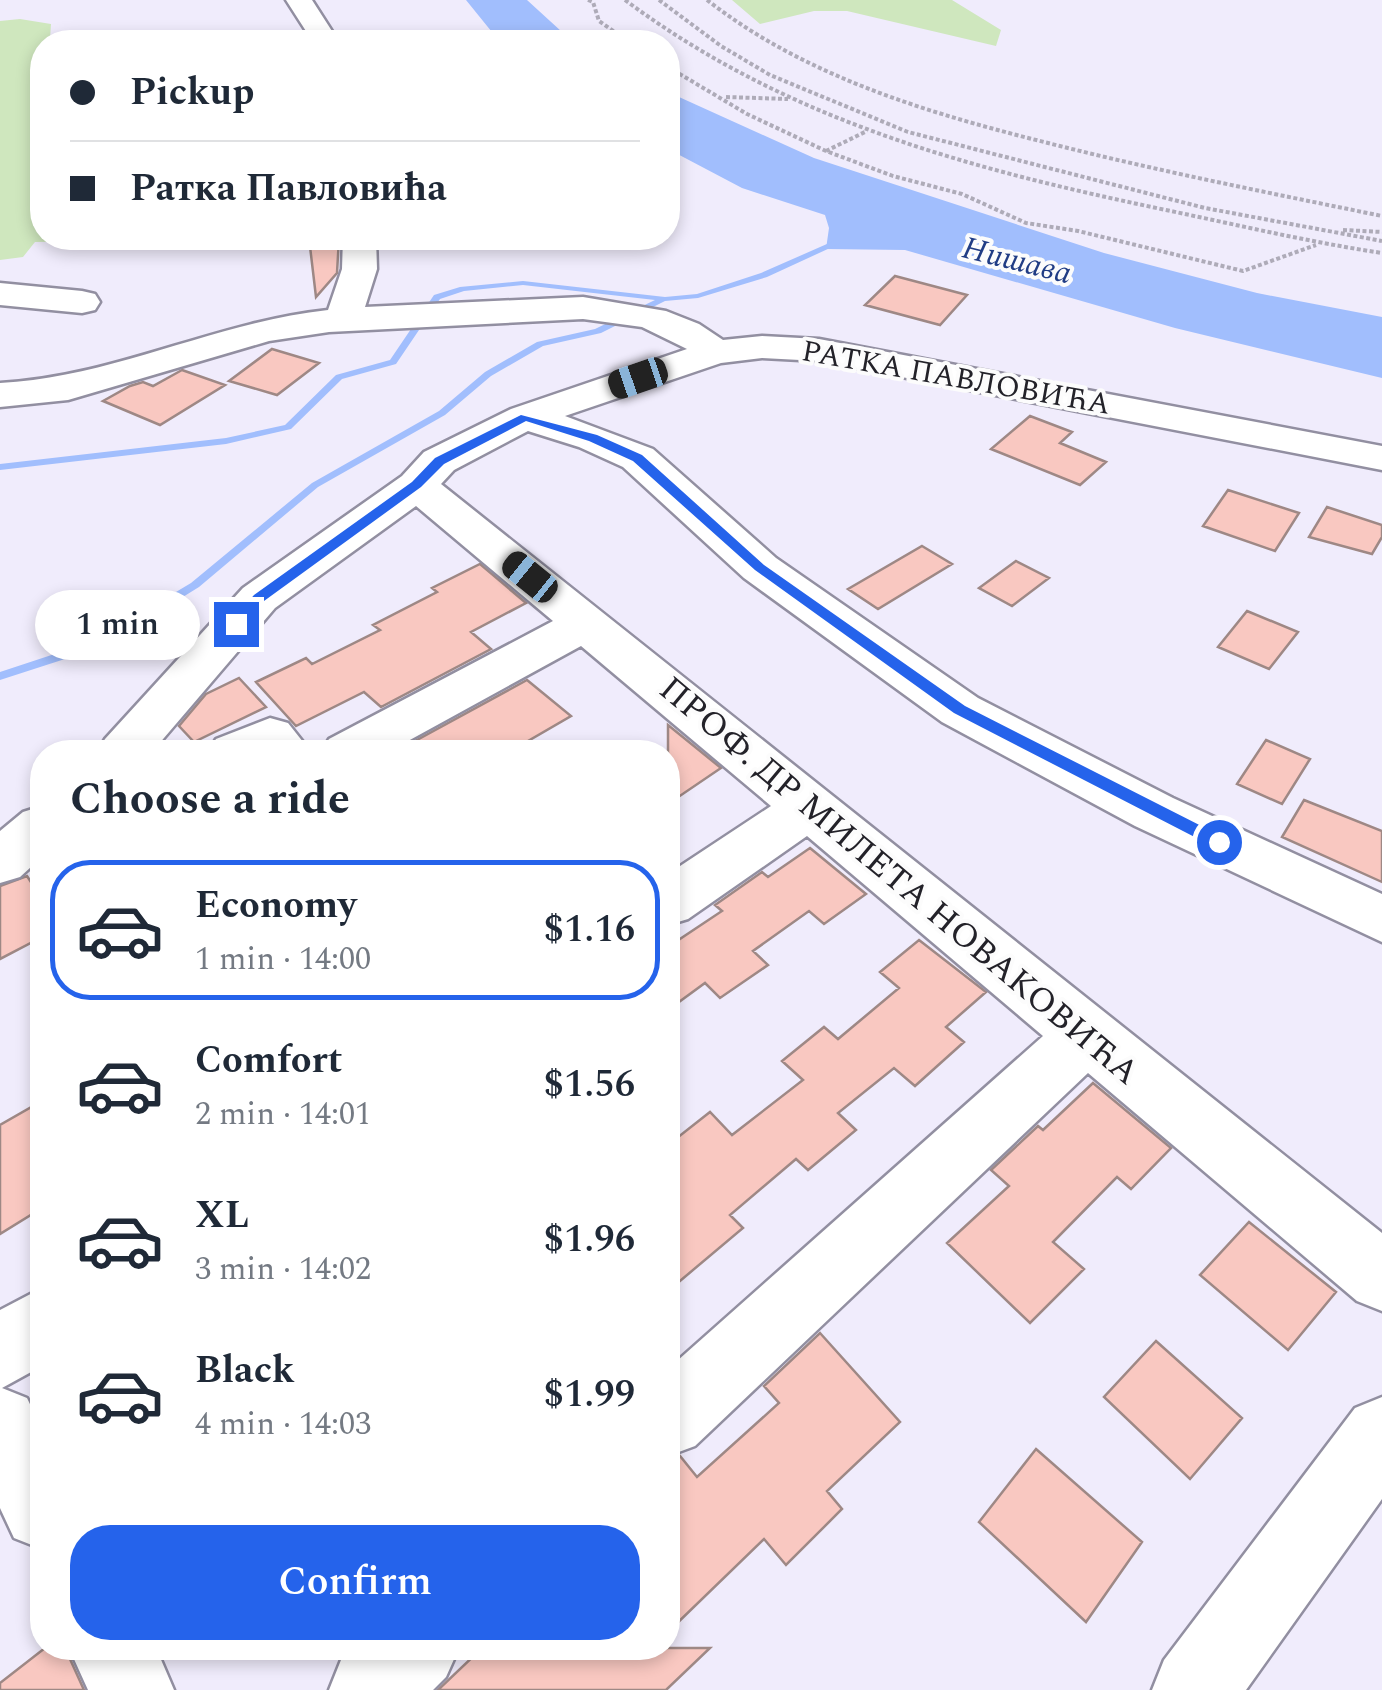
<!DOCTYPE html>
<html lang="en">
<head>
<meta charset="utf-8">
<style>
	body { margin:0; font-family:Spectral,serif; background:#f6f6f7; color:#1f2937; height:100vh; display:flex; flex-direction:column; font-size:38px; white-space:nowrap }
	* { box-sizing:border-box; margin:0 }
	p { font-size:32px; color:#747a83 }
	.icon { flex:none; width:55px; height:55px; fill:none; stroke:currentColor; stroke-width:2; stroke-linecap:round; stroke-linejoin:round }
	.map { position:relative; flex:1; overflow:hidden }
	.details { position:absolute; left:30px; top:740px; width:650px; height:920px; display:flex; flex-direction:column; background:#fff; border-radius:40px; box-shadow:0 5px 15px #0003 }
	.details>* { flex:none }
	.top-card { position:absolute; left:30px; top:30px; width:650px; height:220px; border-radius:40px; box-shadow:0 5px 15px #0003; display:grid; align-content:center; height:220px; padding:0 40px; background:#fff }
	.end { position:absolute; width:45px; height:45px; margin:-22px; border:12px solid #2563eb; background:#fff; box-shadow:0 0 0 5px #fff }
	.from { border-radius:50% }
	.bubble { position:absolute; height:70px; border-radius:35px; background:#fff; box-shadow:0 5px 15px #0003; font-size:32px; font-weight:600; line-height:70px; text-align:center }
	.car { position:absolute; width:30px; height:60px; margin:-30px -15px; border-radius:12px; box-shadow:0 0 8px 2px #0007; background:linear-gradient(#222 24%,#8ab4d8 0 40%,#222 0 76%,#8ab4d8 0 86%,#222 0) }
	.top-card b { display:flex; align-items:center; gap:35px; height:95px; font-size:38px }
	.top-card b+b { border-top:2px solid #e0e1e3 }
	.top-card i { width:25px; height:25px; background:#1f2937 }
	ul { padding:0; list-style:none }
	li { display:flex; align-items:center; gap:30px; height:140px; margin:0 20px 15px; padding:0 20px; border:5px solid transparent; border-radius:40px }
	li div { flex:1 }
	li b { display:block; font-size:38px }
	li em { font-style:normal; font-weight:600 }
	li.selected { border-color:#2563eb }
	li>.icon { width:90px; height:90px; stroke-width:1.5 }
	h2 { padding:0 40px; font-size:45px; line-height:120px }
	.cta { display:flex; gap:20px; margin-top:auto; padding:20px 40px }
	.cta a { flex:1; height:115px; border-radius:40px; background:#2563eb; color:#fff; font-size:40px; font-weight:600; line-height:115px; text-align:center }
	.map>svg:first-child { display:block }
	.green { fill:#cfe7be }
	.water { fill:#a1befd }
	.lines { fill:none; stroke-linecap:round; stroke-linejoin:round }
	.stream { fill:#a1befd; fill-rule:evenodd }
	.building { fill:#f9c8c1; stroke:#9e8885; stroke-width:2.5 }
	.minor-casing { stroke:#928fa1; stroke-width:5 }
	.path { stroke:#aeabb8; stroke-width:4; stroke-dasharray:4 2.5; stroke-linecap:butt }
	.minor { fill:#fff; fill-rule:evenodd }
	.route { fill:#2563eb }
	.labels { text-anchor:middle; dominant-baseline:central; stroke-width:8; stroke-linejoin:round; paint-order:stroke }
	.far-street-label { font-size:30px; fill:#232229; stroke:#fcfcfc }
	.far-water-label { font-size:32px; font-style:italic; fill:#213d85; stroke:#fcfcfc }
	.street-label { font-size:35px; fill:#232229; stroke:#fcfcfc }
</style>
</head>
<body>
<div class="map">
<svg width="1382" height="1690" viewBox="0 0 1382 1690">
	<rect width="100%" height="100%" fill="#f0ecfc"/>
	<path class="green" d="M 732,0 L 952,0 L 1001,30 L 996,46 L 847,11 L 814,11 L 760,24 Z
		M 20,19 L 51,24 L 50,39 L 74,42 L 42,42 L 42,238 L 193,238 L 185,248 L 113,241 L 35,242 L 23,257 L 0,260 L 0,21 Z"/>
	<path class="water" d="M 466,0 L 527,0 L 573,42 L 500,42 Z
		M 668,92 L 814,158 L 1104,253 L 1257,293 L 1382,317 L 1382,378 L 1175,328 L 905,250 L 826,249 L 829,228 L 825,215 L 742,188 L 668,149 Z"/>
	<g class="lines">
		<path class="stream" d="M 836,240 L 843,242 L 767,277 L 698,298 L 665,301 L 601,333 L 543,346 L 491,376 L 445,415 L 318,487 L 199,587 L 102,647 L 0,680 L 0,672 L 94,641 L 191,583 L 312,483 L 439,411 L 485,372 L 537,342 L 595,329 L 655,300 L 523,285 L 464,291 L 440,299 L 396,364 L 342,379 L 291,429 L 226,444 L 0,470 L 0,464 L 226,438 L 285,425 L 336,375 L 390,360 L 434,295 L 460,287 L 523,281 L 665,297 L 697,294 L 761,273 Z"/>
	</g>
	<path class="building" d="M 309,238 L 339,238 L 337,273 L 316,297 Z
		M 895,276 L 967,295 L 940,325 L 865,305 Z
		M 272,349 L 319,363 L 277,395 L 229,381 Z
		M 182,370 L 225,385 L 160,425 L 103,401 L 130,386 L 143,382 L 153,386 Z
		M 1030,416 L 1072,432 L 1060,443 L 1106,462 L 1080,485 L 991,449 Z
		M 1228,490 L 1299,513 L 1275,551 L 1203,526 Z
		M 1327,507 L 1382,525 L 1382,537 L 1372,554 L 1309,537 Z
		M 922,546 L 952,564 L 878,609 L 848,589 Z
		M 1016,561 L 1049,578 L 1012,606 L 979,588 Z
		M 480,564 L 526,603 L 471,632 L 491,649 L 381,707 L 364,692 L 296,726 L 256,682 L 306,658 L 312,664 L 380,630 L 373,625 L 437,592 L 432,588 Z
		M 1247,611 L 1298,632 L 1269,669 L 1218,647 Z
		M 239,678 L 266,707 L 194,742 L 179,726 L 206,694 Z
		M 527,680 L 571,716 L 509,752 L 430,752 L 417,740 Z
		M 668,725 L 721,768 L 668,804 Z
		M 1266,740 L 1310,759 L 1282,804 L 1237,784 Z
		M 1304,800 L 1382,831 L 1382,882 L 1282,837 Z
		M 810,848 L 866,894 L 824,924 L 809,911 L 753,951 L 768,965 L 720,998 L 705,983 L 668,1010 L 668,947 L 722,911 L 715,905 L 762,872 L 768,877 Z
		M 27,876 L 42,899 L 42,937 L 0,959 L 0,886 Z
		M 919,940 L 986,992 L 946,1027 L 964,1042 L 915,1086 L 894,1068 L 838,1113 L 856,1130 L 808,1170 L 796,1159 L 730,1215 L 743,1228 L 668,1291 L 668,1145 L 710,1112 L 732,1135 L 803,1080 L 782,1061 L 824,1027 L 838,1039 L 899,988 L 880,972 Z
		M 1093,1083 L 1171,1148 L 1131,1189 L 1117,1177 L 1053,1242 L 1084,1269 L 1030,1323 L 947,1243 L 1009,1186 L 991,1170 L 1038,1126 L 1043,1130 Z
		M 42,1101 L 42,1208 L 0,1234 L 0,1125 Z
		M 1249,1222 L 1336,1292 L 1288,1350 L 1200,1275 Z
		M 820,1333 L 900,1422 L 827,1491 L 842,1509 L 786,1565 L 764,1539 L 668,1632 L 668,1459 L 680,1456 L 697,1477 L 779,1403 L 764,1386 Z
		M 1156,1341 L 1242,1418 L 1190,1479 L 1104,1397 Z
		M 1036,1449 L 1142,1542 L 1086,1622 L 979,1522 Z
		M 45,1648 L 65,1648 L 84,1690 L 0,1690 L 0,1683 Z
		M 482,1648 L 710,1648 L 666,1690 L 438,1690 Z"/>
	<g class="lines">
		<defs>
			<path id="minor" d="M 286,0 L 312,0 L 339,42 L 313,42 Z
				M 343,238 L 376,238 L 377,269 L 365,307 L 583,297 L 666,311 L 699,324 L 723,340 L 762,336 L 819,339 L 1382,446 L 1382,470 L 819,361 L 762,358 L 721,363 L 565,416 L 653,449 L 776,558 L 978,698 L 1173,798 L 1382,894 L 1382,942 L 1135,826 L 942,722 L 744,578 L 623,467 L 579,447 L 528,431 L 454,470 L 441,484 L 1382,1233 L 1382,1311 L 1357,1301 L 1088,1073 L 695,1446 L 668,1456 L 668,1369 L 1043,1036 L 807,836 L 688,919 L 668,925 L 668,874 L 771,806 L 581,646 L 388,752 L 321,752 L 329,739 L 553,621 L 416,506 L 275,608 L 152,752 L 97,752 L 105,739 L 243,588 L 402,476 L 424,452 L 511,409 L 687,349 L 642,327 L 583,319 L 329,332 L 269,341 L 68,400 L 0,407 L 0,383 C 114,377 215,322 328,310 L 342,269 Z
				M 0,283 L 82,291 L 95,294 L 100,302 L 95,310 L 82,313 L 0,305 Z
				M 270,718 L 288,723 L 311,752 L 208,752 L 216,739 Z
				M 42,806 L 42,857 L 20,877 L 0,883 L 0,831 L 23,812 Z
				M 42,1288 L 42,1366 L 2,1388 L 27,1398 L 42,1429 L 42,1549 L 14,1538 L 0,1508 L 0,1310 Z
				M 1382,1397 L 1382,1499 L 1246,1690 L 1152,1690 L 1164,1660 L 1355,1408 Z
				M 69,1648 L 156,1648 L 174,1690 L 88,1690 Z
				M 355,1648 L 459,1648 L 446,1677 L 433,1690 L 329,1690 L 341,1660 Z"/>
		</defs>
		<use href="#minor" class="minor-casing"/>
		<path class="path" d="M 588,0 L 593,2 L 599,21 L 629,42
			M 625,0 C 788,121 970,169 1166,210 C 1238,225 1309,242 1382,253
			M 659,0 L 721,46 L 770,75 L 908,132 L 1205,208 L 1382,241
			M 707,0 C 806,77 928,113 1048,143 C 1158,171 1270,193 1382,216
			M 668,67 L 747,114 L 826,151 L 893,176 L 962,194 L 1026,223 L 1078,231 L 1243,271 L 1316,245
			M 726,97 L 788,99
			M 826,151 L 867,131
			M 1343,230 L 1382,232"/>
		<use href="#minor" class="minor"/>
	</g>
	<path class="route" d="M 521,415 L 597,435 L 642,455 L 764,565 L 965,706 L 1225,838 L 1225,847 L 1214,847 L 954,713 L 755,570 L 633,461 L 589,441 L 526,421 L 444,464 L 421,487 L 264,601 L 241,627 L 231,627 L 231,621 L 254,595 L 412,482 L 435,458 Z"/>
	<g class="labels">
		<g class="far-street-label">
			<text transform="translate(956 378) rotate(10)">РАТКА ПАВЛОВИЋА</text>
		</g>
		<g class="far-water-label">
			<text transform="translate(1017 261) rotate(14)">Нишава</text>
		</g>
		<g class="street-label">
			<text transform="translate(899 881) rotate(40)">ПРОФ. ДР МИЛЕТА НОВАКОВИЋА</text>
		</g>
	</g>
</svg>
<i class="end from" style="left:1219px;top:842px"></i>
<i class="end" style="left:236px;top:624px"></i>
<div class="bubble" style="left:35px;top:590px;width:165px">1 min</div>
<i class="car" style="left:638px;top:378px;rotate:251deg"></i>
<i class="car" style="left:530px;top:577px;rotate:309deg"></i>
<div class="top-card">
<b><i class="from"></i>Pickup</b>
<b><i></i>Ратка Павловића</b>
</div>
<section class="details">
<h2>Choose a ride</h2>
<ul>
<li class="selected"><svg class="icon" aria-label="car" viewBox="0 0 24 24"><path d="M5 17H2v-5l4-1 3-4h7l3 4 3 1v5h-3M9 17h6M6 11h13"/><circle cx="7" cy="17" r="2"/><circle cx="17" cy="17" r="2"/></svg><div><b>Economy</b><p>1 min · 14:00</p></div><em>$1.16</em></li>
<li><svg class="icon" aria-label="car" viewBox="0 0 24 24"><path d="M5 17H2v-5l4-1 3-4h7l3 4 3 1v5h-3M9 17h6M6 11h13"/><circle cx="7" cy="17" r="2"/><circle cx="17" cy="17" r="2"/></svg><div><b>Comfort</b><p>2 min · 14:01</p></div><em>$1.56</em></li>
<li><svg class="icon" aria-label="car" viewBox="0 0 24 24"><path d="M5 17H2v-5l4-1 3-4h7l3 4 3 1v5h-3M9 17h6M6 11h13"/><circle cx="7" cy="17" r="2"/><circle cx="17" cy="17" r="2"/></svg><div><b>XL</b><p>3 min · 14:02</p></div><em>$1.96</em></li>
<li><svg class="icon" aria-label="car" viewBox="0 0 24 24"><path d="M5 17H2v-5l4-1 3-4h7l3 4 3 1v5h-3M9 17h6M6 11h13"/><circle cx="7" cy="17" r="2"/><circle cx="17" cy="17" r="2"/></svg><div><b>Black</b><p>4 min · 14:03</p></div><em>$1.99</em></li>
</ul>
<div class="cta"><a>Confirm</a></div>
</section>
</div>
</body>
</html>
